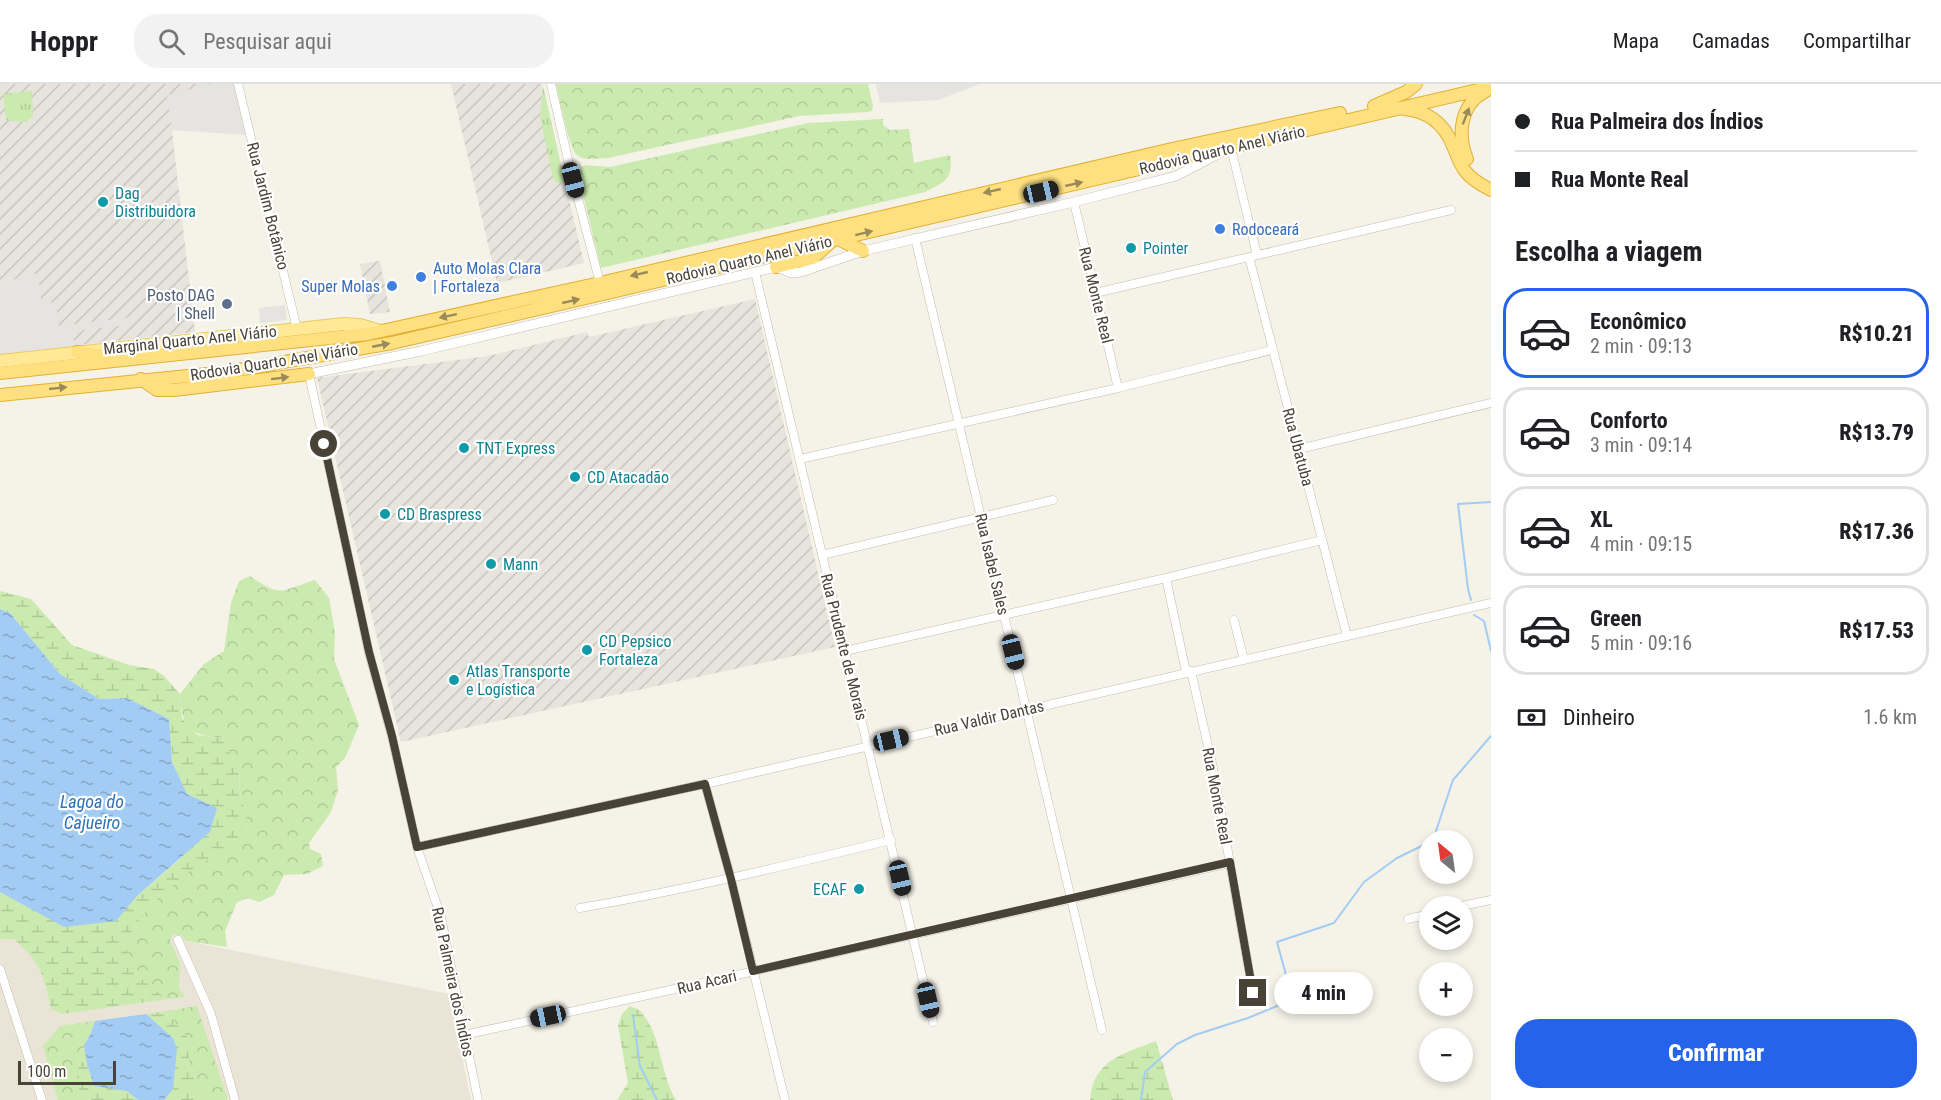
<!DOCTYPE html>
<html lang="pt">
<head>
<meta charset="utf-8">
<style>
	body { margin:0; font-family:"Roboto Condensed",sans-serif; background:#f2f2f2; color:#202124; height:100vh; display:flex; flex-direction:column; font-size:22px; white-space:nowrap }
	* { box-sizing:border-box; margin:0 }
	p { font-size:20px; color:#757577 }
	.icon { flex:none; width:33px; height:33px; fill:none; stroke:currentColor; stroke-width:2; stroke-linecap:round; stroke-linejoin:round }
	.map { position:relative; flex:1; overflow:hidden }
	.details { display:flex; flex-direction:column; background:#fff; width:450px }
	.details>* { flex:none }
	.banner { display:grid; align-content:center; height:132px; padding:0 24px; background:#fff }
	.needle { width:39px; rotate:331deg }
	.controls { position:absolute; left:1419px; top:746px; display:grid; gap:12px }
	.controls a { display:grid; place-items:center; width:54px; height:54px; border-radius:50%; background:#fff; box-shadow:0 3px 9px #0003; font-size:30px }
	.scale { position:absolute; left:18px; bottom:15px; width:98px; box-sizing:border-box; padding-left:6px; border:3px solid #484336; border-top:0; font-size:16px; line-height:21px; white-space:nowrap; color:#484336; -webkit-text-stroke:4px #fff; paint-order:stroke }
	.end { position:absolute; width:27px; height:27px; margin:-14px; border:8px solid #484336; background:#fff; box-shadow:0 0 0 3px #fff }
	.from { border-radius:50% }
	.bubble { position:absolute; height:42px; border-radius:21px; background:#fff; box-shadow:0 3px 9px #0003; font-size:20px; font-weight:800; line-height:42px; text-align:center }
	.car { position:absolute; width:18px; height:36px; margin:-18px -9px; border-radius:8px; box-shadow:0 0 4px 2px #0007; background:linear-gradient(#222 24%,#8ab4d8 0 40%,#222 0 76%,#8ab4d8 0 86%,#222 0) }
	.banner b { display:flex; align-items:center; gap:21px; height:57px; font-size:22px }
	.banner b+b { border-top:2px solid #e0e0e0 }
	.banner i { width:15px; height:15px; background:#202124 }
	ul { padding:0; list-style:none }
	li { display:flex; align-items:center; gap:18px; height:90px; margin:0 12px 9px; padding:0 12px; border:3px solid #e0e0e0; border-radius:24px }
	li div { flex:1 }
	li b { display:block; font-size:22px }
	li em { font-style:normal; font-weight:800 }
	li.selected { border-color:#2563eb }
	li>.icon { width:54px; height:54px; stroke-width:1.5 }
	h2 { padding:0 24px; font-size:27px; line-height:72px }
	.pay { display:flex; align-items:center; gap:15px; height:66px; padding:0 24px; font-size:22px }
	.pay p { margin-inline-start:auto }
	.action { display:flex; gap:12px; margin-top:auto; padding:12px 24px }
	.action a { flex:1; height:69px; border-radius:24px; background:#2563eb; color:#fff; font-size:24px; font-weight:800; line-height:69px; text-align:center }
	header { display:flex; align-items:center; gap:36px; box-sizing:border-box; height:84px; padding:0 30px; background:#fff; border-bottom:2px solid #e0e0e0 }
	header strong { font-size:28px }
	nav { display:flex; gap:33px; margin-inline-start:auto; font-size:21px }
	.search { width:420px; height:54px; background:#f2f2f2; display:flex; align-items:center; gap:15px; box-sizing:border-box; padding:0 21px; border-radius:24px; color:#757577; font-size:22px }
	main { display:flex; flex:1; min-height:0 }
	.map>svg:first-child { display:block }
	.residential { fill:#e9e4d6 }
	.industrial { fill:url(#industrial-furrows) }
	.grass { fill:url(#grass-tufts) }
	.forest { fill:url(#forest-crowns) }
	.wetland { fill:url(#wetland-marsh) }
	.parking { fill:#e6e4e0 }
	.water { fill:url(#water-ripples) }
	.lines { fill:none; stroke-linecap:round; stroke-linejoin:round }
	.stream { stroke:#a2ccf3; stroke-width:2 }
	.minor-casing { stroke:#c3bdad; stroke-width:9 }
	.tertiary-casing { stroke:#c3bdad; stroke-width:10 }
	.primary-casing { stroke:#e8ca62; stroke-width:14 }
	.trunk-casing { stroke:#e3b033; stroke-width:14 }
	.minor { stroke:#fff; stroke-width:8 }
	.tertiary { stroke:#fff; stroke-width:9 }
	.primary { stroke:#ffe997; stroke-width:12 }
	.trunk { stroke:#ffe080; stroke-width:12 }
	.oneway { fill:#9a8a57 }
	.route { stroke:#484336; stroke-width:8 }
	.culture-dot { fill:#0f9aa8; stroke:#fff; stroke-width:2 }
	.shop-dot { fill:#3f7fe0; stroke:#fff; stroke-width:2 }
	.service-dot { fill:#5c6f8a; stroke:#fff; stroke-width:2 }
	.labels { text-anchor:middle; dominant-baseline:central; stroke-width:4.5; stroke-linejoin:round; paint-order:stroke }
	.street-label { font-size:16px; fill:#484336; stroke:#fff }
	.culture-label { font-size:16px; fill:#0d838f; stroke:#fff; text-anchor:start }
	.shop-label { font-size:16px; fill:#366cbe; stroke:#fff; text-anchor:start }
	.service-label { font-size:16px; fill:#4e5e75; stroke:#fff; text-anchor:end }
	.water-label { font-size:18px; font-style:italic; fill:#2b72b9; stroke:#fff }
</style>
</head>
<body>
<header>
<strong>Hoppr</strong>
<div class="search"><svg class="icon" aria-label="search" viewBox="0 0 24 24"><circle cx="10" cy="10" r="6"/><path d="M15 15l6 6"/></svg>Pesquisar aqui</div>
<nav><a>Mapa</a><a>Camadas</a><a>Compartilhar</a></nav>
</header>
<main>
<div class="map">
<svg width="1491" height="1016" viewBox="0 0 1491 1016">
	<defs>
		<pattern id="industrial-furrows" width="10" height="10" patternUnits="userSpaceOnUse" patternTransform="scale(1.5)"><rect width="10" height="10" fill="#e7e3dd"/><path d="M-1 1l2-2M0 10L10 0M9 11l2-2" fill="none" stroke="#c8c4be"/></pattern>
		<pattern id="grass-tufts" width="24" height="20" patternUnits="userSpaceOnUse" patternTransform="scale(1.5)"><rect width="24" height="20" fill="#cbeaaf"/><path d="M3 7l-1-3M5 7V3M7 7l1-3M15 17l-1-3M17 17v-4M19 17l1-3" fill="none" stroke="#b0ca97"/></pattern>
		<pattern id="forest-crowns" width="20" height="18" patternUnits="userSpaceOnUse" patternTransform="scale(1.5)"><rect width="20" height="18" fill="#cbeaaf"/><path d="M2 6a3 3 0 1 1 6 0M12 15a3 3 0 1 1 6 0" fill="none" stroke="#b0ca97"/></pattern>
		<pattern id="wetland-marsh" width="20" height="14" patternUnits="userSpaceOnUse" patternTransform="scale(1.5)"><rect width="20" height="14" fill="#cbeaaf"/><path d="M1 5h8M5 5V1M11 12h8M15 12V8" fill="none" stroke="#b0ca97"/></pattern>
		<pattern id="water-ripples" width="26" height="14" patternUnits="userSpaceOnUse" patternTransform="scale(1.5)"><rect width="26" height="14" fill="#a2ccf3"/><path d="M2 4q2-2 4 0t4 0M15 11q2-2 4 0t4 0" fill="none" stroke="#86a7c6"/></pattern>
	</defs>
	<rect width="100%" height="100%" fill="#f5f2e8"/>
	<path class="residential" d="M 0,818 L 182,852 L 186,857 L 449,910 L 471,1016 L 0,1016 Z"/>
	<path class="industrial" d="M 0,0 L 234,0 L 172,47 L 195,248 L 0,270 Z
		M 451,0 L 542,0 L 584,179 L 497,199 Z
		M 380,177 L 390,228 L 370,230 L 360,180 Z
		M 755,215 L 835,563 L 401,658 L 317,294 L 488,272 L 587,248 L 589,253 Z"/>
	<path class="grass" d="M 543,2 L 563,90 L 563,99 L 556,98 L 553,94 L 540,33 Z
		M 32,7 L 33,32 L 26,38 L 6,36 L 3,10 Z"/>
	<path class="forest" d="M 556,0 L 868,0 L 873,22 L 872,27 L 867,28 L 799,32 L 608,74 C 599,74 582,78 576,70 C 569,62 559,13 556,0 Z
		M 883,35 L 883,41 L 890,46 L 909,45 L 914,79 L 950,71 C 954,95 944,99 925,108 L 601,184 L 578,90 L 581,83 L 585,81 L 610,83 L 808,39 Z
		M 250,492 C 281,514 281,507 315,496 L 329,514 L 335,549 L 334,575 L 359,641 L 345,674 L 336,683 L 338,706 L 331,728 L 309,759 L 310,765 L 321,770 L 323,782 L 307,790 L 284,791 L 274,811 L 259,818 L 248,814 L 237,818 L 225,847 L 227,863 L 186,857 L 182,852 L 172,850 L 170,857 L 180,879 L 179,904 L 185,913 L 167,915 L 137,891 L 124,858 L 151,820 L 247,732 L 240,709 L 239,685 L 222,654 C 186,650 183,645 180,610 L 204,580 L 224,567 L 231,519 L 239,497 Z
		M 197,922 L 227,1013 L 227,1016 L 198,1016 L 194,994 L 189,983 L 189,955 L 174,937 L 161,928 Z
		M 95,937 L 90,951 L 77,973 L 80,995 L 78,1016 L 58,1016 L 43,962 L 60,942 Z"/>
	<path class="wetland" d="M 0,507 L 31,515 L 72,561 L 129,581 L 154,585 L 164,592 L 180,610 L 182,634 L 189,644 L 198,651 L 222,654 L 239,685 L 240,709 L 247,732 L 236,757 L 187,789 L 151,820 L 124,858 L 137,891 L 167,915 L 62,930 L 51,925 C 44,891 41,879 14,855 L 0,855 L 0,808 L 10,813 L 116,837 L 137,812 L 180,775 L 187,711 L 172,678 L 169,635 L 127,614 L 99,615 L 60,590 L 10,529 L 0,525 Z
		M 630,922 C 634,924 639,925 642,929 C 662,953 660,990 676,1016 L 617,1016 L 628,999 L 618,941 L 622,930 Z
		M 161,928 L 174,937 L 189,955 L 189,983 L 194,994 L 198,1016 L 164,1016 L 173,1005 L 173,954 L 146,930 Z
		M 1156,957 L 1173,1016 L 1090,1016 C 1093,976 1123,970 1156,957 Z
		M 84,961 L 87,980 L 94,1002 L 127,1007 L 138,1016 L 78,1016 L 80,995 L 77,973 Z"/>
	<path class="parking" d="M 211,0 L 234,0 L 246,51 L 172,46 L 167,11 Z
		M 876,0 L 980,0 L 938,16 L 880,19 Z
		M 38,189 L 41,215 L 46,214 L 47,219 L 56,218 L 59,242 L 134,233 L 135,240 L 73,247 L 74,262 L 0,270 L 0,199 Z
		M 285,221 L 287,236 L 260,239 L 259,224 Z"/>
	<path class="water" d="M 0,525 L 10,529 L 60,590 L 99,615 L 127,614 L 169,635 L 172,678 L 187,710 L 217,724 L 210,748 L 137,812 L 116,837 L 64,843 L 0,808 Z
		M 146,930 L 173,954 L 177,965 L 173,1005 L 164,1016 L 138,1016 L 127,1007 L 94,1002 L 87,980 L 84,961 L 90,951 L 95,937 Z"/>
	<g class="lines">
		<path class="stream" d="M 1471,516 L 1468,505 L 1458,420 L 1491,418
			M 1474,531 L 1484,537 L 1491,567
			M 1433,756 L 1453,696 L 1491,652
			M 633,931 L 640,982 L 657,1016
			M 1141,1016 L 1145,988 L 1177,960 L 1195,951 L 1248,934 L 1306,910 L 1286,891 L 1277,858 L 1334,839 L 1364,798 L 1397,774 L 1430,758"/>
		<defs>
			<path id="minor" d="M 238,0 L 297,245
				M 551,0 L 569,80 L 600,199
				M 1231,64 L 1257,171
				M 1074,118 L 1118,304
				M 915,154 L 1102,946
				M 1249,173 L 1347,552
				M 755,188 L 933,938
				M 1095,209 L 1451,126
				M 309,290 L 369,569 L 392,653 L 417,763 L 441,833 L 478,1016
				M 1299,365 L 1491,319
				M 800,375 L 1118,304 L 1272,266
				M 822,471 L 1053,416
				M 1166,494 L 1186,588
				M 1234,536 L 1244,576
				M 845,567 L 1166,494 L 1322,456
				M 1191,587 L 1213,684 L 1253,909
				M 705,700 L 731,795 L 785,1016
				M 417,763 L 705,700 L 1491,519
				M 1462,822 L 1491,816
				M 580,824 C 685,806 788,781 891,756
				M 1408,835 L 1430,830
				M 178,856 L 211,930 L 235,1016
				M 0,885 L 42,1016
				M 464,951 L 675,905 L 1230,779"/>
			<path id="tertiary" d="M 309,290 L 421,267 L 776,183 L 792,189 L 801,188 L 863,167 L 1074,118 L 1176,92 L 1220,69"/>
			<path id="primary" d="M 0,277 L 344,240 L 360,241 L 380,247"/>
			<path id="trunk" d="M 1374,22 L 1406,8 L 1416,0
				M 1404,25 C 1428,27 1444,39 1453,62 C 1457,71 1459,79 1465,87 C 1472,96 1481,101 1491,106
				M 1467,75 C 1457,50 1460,20 1486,7
				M 838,155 L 863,167
				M 776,183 L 813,174 L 833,156
				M 77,268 L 108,273
				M 0,289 L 368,250 L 600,199 L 1172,65 L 1340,29
				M 141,295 L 157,306 L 174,306 L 309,290
				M 0,311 L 227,288 L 392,259 L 1491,3"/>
		</defs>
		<use href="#minor" class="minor-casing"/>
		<use href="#tertiary" class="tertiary-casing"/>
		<use href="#primary" class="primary-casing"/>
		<use href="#trunk" class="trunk-casing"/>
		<use href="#minor" class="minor"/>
		<use href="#tertiary" class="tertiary"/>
		<use href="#primary" class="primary"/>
		<use href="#trunk" class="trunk"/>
	</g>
	<defs><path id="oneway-solid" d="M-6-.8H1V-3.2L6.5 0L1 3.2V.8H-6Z" transform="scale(1.5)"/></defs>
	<g class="oneway">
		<use href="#oneway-solid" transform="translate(1466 32) rotate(-69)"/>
		<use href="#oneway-solid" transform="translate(1074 100) rotate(-13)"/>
		<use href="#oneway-solid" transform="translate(992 107) rotate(167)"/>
		<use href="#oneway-solid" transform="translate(864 149) rotate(-14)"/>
		<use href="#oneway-solid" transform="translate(639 190) rotate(167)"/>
		<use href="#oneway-solid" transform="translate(571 217) rotate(-13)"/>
		<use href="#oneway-solid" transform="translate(448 232) rotate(168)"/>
		<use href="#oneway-solid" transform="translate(381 261) rotate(-11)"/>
		<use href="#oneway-solid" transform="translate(280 294) rotate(-7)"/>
		<use href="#oneway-solid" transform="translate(58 304) rotate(-6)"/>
	</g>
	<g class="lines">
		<path class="route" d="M 324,360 L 369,568 L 392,652 L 417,763 L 705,700 L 731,795 L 753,887 L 1230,778 L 1253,909"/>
	</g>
	<g class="culture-dot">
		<circle cx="103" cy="118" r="6"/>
		<circle cx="1131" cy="164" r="6"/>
		<circle cx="464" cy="364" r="6"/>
		<circle cx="575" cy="393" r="6"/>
		<circle cx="385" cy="430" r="6"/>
		<circle cx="491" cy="480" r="6"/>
		<circle cx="587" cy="566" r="6"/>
		<circle cx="454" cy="596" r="6"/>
		<circle cx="859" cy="805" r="6"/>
	</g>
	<g class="shop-dot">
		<circle cx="1220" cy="145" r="6"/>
		<circle cx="421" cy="193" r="6"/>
		<circle cx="392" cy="202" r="6"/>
	</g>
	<circle class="service-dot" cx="227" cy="220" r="6"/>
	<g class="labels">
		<g class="street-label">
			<text transform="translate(1222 66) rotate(-13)">Rodovia Quarto Anel Viário</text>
			<text transform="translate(268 122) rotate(76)">Rua Jardim Botânico</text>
			<text transform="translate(749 176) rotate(-13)">Rodovia Quarto Anel Viário</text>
			<text transform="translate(1096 211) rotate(76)">Rua Monte Real</text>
			<text transform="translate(190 256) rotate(-6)">Marginal Quarto Anel Viário</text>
			<text transform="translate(274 278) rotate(-9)">Rodovia Quarto Anel Viário</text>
			<text transform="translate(1298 363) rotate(75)">Rua Ubatuba</text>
			<text transform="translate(992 480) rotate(77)">Rua Isabel Sales</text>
			<text transform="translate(844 563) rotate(76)">Rua Prudente de Morais</text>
			<text transform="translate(989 634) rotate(-13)">Rua Valdir Dantas</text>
			<text transform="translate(1217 712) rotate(79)">Rua Monte Real</text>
			<text transform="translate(453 898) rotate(78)">Rua Palmeira dos Índios</text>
			<text transform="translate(707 898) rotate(-13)">Rua Acari</text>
		</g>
		<g class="culture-label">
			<text x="115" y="109">Dag<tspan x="115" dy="18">Distribuidora</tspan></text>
			<text x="1143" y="164">Pointer</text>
			<text x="476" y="364">TNT Express</text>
			<text x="587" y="393">CD Atacadão</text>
			<text x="397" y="430">CD Braspress</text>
			<text x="503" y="480">Mann</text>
			<text x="599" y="557">CD Pepsico<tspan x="599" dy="18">Fortaleza</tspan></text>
			<text x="466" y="587">Atlas Transporte<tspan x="466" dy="18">e Logística</tspan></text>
			<text x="847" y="805" text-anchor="end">ECAF</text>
		</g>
		<g class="shop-label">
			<text x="1232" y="145">Rodoceará</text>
			<text x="433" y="184">Auto Molas Clara<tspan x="433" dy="18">| Fortaleza</tspan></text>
			<text x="380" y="202" text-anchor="end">Super Molas</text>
		</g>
		<g class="service-label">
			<text x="215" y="211">Posto DAG<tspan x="215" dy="18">| Shell</tspan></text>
		</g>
		<g class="water-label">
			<text x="92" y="717">Lagoa do<tspan x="92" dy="21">Cajueiro</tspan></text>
		</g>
	</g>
</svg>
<div class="controls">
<a><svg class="needle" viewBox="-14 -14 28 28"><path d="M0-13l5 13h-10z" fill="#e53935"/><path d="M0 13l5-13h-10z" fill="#757577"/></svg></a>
<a><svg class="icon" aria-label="layers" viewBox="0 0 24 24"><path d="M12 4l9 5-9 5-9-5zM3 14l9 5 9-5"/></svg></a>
<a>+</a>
<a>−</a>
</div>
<div class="scale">100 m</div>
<i class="end from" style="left:324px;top:360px"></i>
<i class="end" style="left:1253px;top:909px"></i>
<div class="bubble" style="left:1274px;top:888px;width:99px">4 min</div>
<i class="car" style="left:573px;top:96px;rotate:165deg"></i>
<i class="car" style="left:1041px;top:108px;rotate:77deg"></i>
<i class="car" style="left:1013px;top:568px;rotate:166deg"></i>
<i class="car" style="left:891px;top:656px;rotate:77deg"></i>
<i class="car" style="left:900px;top:794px;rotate:167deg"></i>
<i class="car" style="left:928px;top:916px;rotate:167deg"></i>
<i class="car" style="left:548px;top:932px;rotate:258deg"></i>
</div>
<section class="details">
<div class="banner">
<b><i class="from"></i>Rua Palmeira dos Índios</b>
<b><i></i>Rua Monte Real</b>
</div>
<h2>Escolha a viagem</h2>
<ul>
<li class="selected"><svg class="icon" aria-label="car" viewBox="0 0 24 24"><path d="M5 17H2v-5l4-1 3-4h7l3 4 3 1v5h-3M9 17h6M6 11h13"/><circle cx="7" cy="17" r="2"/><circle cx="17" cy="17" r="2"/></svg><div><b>Econômico</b><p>2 min · 09:13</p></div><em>R$10.21</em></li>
<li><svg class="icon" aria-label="car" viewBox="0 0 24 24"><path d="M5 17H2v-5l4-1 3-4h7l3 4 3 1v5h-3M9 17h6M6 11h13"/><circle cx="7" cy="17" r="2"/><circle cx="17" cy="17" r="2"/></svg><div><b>Conforto</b><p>3 min · 09:14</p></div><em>R$13.79</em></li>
<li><svg class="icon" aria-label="car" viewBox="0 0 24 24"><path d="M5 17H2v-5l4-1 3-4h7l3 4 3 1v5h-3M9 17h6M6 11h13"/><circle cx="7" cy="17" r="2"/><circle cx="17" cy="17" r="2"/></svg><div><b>XL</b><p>4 min · 09:15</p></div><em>R$17.36</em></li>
<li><svg class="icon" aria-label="car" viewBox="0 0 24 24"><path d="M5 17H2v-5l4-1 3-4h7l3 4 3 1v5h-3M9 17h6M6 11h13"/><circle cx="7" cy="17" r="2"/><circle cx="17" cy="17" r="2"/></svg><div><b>Green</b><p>5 min · 09:16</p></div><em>R$17.53</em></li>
</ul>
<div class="pay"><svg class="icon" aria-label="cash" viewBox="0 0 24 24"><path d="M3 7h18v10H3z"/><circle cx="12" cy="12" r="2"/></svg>Dinheiro<p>1.6 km</p></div>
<div class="action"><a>Confirmar</a></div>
</section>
</main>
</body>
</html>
